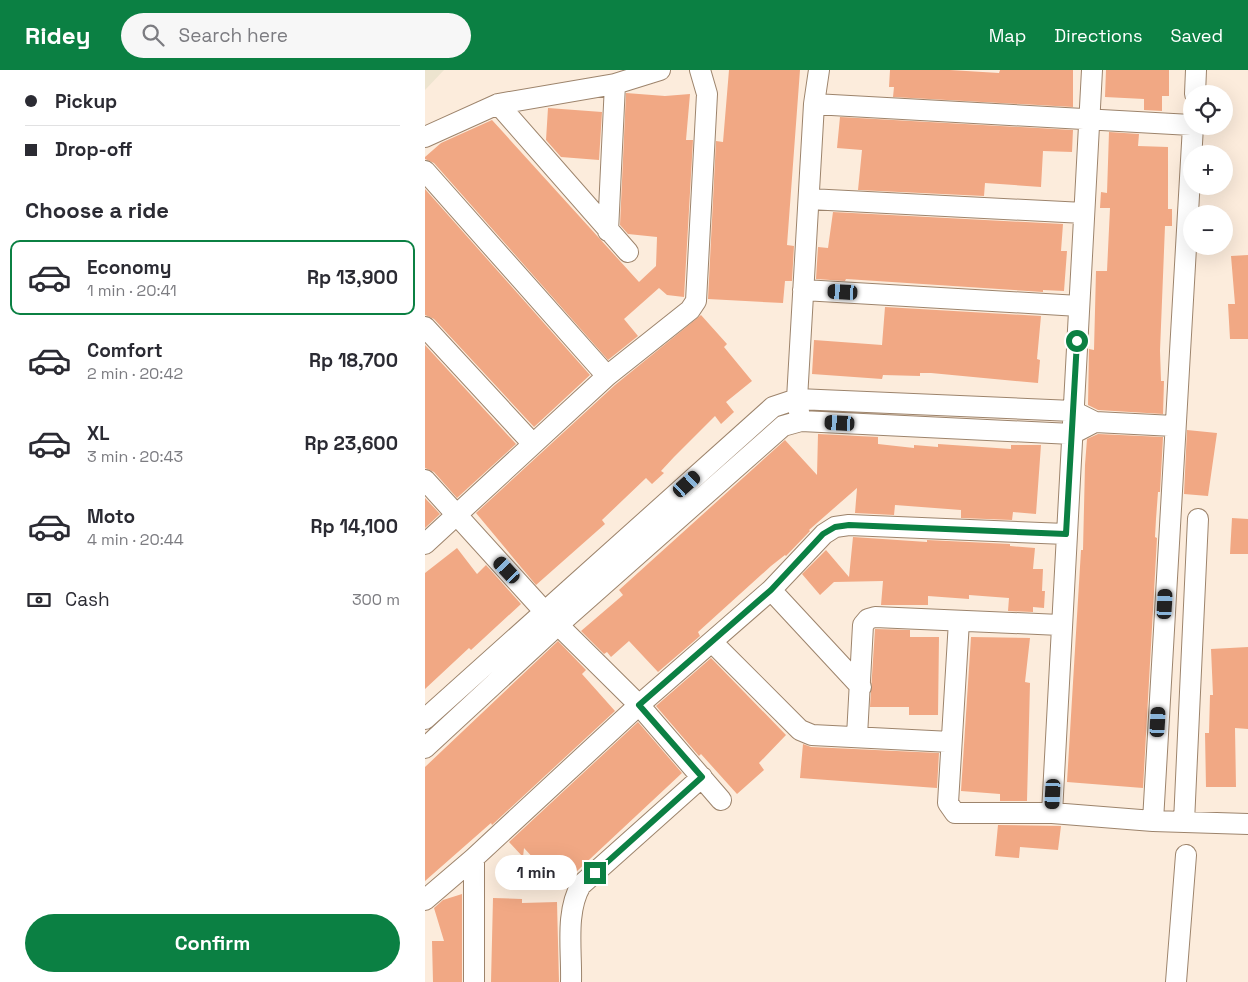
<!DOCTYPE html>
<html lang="en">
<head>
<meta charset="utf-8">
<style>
	body { margin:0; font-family:"Space Grotesk",sans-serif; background:#f7f7f7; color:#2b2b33; height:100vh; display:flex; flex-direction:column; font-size:19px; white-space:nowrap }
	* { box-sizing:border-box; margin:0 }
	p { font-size:16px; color:#7c7c81 }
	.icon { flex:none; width:28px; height:28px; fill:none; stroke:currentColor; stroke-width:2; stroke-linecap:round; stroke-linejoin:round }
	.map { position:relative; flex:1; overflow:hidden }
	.panel { display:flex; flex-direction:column; background:#fff; width:425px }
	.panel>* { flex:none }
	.banner { display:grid; align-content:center; height:110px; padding:0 25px; background:#fff }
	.controls { position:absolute; left:758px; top:15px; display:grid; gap:10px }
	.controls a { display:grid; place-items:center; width:50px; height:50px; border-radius:50%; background:#fff; box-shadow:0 5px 20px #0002; font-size:25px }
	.end { position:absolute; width:22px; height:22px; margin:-11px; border:6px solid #0b8043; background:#fff; box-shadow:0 0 0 2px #fff }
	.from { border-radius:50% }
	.bubble { position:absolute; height:35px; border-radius:18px; background:#fff; box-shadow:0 5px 20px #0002; font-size:16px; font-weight:800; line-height:35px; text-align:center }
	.car { position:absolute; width:15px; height:30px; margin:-15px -8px; border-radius:6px; box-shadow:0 0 4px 1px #0007; background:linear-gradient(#222 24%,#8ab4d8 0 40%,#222 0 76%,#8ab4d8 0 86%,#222 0) }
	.banner b { display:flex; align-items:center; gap:18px; height:48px; font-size:19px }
	.banner b+b { border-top:1px solid #e1e1e2 }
	.banner i { width:12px; height:12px; background:#2b2b33 }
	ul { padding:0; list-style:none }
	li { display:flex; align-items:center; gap:15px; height:75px; margin:0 10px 8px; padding:0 15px; border:2px solid transparent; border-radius:10px }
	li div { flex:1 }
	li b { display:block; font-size:19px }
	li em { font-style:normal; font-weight:800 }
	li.selected { border-color:#0b8043 }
	li>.icon { width:45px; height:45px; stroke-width:1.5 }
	h2 { padding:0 25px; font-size:22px; line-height:60px }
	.pay { display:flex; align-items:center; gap:12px; height:55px; padding:0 25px; font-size:19px }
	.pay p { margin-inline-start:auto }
	.button { display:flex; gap:10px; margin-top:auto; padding:10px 25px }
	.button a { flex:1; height:58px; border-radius:30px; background:#0b8043; color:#fff; font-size:20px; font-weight:800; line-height:58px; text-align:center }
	header { display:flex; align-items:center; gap:30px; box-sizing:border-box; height:70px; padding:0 25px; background:#0b8043; color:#fff }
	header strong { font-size:24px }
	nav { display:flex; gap:28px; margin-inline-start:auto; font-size:18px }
	.search { width:350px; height:45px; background:#f7f7f7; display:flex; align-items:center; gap:12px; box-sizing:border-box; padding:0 18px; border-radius:28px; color:#7c7c81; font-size:19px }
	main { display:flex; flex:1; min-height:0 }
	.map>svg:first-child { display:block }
	.industrial { fill:#ede4cf }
	.building { fill:#f1a884 }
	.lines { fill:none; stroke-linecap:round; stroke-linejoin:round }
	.minor-casing { stroke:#9d846c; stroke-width:22 }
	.minor { stroke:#fff; stroke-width:20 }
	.route { stroke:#0b8043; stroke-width:6 }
</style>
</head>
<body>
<header>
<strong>Ridey</strong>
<div class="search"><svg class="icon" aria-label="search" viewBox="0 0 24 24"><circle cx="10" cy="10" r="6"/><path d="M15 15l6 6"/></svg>Search here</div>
<nav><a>Map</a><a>Directions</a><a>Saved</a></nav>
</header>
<main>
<section class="panel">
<div class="banner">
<b><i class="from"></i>Pickup</b>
<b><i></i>Drop-off</b>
</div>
<h2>Choose a ride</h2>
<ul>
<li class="selected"><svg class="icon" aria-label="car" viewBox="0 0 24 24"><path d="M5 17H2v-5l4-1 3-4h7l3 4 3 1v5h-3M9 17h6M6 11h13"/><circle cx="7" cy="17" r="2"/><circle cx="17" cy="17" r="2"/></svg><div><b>Economy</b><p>1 min · 20:41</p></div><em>Rp 13,900</em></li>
<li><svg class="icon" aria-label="car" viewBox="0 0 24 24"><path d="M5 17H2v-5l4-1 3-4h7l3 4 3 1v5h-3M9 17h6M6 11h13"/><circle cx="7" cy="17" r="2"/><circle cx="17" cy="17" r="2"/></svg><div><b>Comfort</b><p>2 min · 20:42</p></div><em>Rp 18,700</em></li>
<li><svg class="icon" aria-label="car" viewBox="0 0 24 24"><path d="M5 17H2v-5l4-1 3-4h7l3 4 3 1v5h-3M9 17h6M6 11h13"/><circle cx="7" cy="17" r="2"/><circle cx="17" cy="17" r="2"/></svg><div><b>XL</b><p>3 min · 20:43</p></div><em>Rp 23,600</em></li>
<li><svg class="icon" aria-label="car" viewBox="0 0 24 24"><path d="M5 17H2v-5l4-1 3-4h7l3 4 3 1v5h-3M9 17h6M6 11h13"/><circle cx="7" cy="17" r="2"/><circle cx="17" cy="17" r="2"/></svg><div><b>Moto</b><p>4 min · 20:44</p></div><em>Rp 14,100</em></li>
</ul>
<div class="pay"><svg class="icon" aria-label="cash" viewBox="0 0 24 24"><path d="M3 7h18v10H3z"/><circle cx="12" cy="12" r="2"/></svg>Cash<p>300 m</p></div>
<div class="button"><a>Confirm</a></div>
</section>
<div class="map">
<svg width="823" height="912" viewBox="0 0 823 912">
	<rect width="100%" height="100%" fill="#fcecdc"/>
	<path class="industrial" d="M 0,0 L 19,0 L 0,20 Z"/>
	<path class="building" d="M 304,0 L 375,0 L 362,175 L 369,176 L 367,211 L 360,211 L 358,233 L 283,229 L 291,71 L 298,72 Z
		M 465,0 L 525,0 L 574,3 L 575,0 L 648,0 L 648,37 L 468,27 L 469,17 L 464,17 Z
		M 681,0 L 744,0 L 744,26 L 737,26 L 737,41 L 719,40 L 719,29 L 680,27 Z
		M 201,23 L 240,26 L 265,24 L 261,70 L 268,70 L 259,227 L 242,225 L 234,218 L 199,249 L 213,266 L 183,290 L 9,93 L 0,89 L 0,87 L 16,73 L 67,50 L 214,212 L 231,196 L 232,167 L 203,164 L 195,155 Z
		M 123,38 L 177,42 L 174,90 L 136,87 L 121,70 Z
		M 415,47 L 648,60 L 647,82 L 618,81 L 616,117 L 560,113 L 559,126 L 433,120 L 437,80 L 412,78 Z
		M 684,62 L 714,64 L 713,76 L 743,77 L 743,139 L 747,139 L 747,156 L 740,156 L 735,281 L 736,311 L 739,311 L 738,344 L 673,340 L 663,335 L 664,279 L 669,280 L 671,201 L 682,201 L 685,138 L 675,138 L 676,122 L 682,123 Z
		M 0,119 L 165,305 L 109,357 L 9,249 L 0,245 Z
		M 408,142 L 638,154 L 636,181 L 642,181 L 639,221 L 618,220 L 618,222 L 421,209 L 420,211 L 391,209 L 393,177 L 403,178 Z
		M 823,185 L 823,269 L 805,269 L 803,234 L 810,234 L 806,186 Z
		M 460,237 L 616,246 L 612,289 L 615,290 L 613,313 L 506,303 L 495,303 L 495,306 L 458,305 L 457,309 L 387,304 L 389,270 L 457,275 Z
		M 276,245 L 302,274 L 299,277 L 327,311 L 301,332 L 309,342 L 296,354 L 290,346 L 249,387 L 236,401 L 239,403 L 227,414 L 221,408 L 177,450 L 180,454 L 111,515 L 51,443 L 190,315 Z
		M 0,275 L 91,374 L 32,428 L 9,402 L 0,398 Z
		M 762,360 L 792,363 L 783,426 L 759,424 Z
		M 393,364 L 453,367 L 453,374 L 489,378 L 489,375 L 513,377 L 513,374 L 586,379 L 586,375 L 616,375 L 611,444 L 588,442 L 587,450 L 536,448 L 536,440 L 470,435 L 469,445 L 430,443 L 432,418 L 384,460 L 385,461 L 361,486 L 360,485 L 346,496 L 273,562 L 275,566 L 233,602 L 204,571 L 186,587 L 182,582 L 179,584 L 156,561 L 198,525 L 194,520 L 360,370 L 392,405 Z
		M 673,364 L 738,367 L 735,422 L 733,422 L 731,449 L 730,467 L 732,468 L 718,718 L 642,712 L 656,480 L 658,480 L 660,395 L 662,369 Z
		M 0,428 L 15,444 L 0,458 Z
		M 807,448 L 823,449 L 823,484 L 805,484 Z
		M 428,467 L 502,472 L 502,470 L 585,474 L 585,476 L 610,478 L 608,499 L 618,499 L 617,521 L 620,521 L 619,538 L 608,537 L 608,542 L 583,541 L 584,528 L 544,525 L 544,529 L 503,526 L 503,535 L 456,535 L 458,511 L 409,512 L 395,525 L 377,504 L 401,480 L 424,507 Z
		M 32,478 L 52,504 L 61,495 L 96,534 L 46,580 L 44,578 L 0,619 L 0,503 Z
		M 450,559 L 485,560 L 485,567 L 514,567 L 513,645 L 484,645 L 484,637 L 445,637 Z
		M 546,567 L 605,568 L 600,612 L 605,613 L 602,731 L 575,731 L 575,724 L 536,721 Z
		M 133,571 L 161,600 L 157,604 L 190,641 L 67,755 L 66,753 L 0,811 L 0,697 Z
		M 823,577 L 823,659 L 810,658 L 811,717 L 781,717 L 780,663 L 784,663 L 785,625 L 788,625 L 786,579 Z
		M 286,588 L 361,665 L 334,693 L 339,700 L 312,724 L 276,684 L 274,686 L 231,636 Z
		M 213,652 L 257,703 L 135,817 L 99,778 L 98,787 L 84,772 Z
		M 378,674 L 386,677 L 514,683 L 512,718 L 375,708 Z
		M 573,755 L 636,756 L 633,780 L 595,777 L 594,788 L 570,786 Z
		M 37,824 L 37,912 L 8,912 L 7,871 L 19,871 L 9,838 L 18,830 Z
		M 68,828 L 97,829 L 97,833 L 132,832 L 134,912 L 66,912 Z"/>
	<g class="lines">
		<defs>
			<path id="minor" d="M 770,24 L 771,0
				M 73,34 L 203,182
				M 389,34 L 766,55
				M 0,67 L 73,34 L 190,14 L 235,0
				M 0,101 L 182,306
				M 384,129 L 659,143
				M 183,161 L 190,14
				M 378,220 L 654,236
				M 0,257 L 108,374
				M 374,342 L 372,329 L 389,34 L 394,0
				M 0,410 L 119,541 L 214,635 L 296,730
				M 0,474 L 182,306 L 265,240 L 271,231 L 282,24 L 275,0
				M 346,520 L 436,617
				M 534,551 L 523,733 L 530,743 L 627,743 L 728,751 L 823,754
				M 287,572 L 375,660 L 387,665 L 526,672
				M 0,649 L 348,337 L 372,329 L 648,341 L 670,352 L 749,356
				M 432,666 L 438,555 L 443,549 L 450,547 L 635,555
				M 0,678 L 133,555 L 358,356 L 376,351 L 647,364 L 670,352
				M 627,743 L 667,0
				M 728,751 L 768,56
				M 759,752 L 773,449
				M 49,788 L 49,912
				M 0,830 L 49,788 L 214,635 L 346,520 L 399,464 L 410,457 L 424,455 L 641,464
				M 146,912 C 147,881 140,842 156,815 L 277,707
				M 751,912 L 761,785"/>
		</defs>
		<use href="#minor" class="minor-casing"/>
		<use href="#minor" class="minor"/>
	</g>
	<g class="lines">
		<path class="route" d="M 170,803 L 277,707 L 214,635 L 346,520 L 398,464 L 410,457 L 424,455 L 641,464 L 652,271"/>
	</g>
</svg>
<div class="controls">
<a><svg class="icon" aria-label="locate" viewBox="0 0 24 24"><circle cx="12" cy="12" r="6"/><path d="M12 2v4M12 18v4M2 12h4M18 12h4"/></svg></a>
<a>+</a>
<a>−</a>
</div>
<i class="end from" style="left:652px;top:271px"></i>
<i class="end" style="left:170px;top:803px"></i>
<div class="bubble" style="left:70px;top:785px;width:82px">1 min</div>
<i class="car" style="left:418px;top:222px;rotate:273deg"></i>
<i class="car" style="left:415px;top:353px;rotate:273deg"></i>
<i class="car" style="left:262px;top:414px;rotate:48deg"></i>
<i class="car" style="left:82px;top:500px;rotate:317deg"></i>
<i class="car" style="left:740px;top:534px;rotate:3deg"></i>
<i class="car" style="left:733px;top:652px;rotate:3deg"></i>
<i class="car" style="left:628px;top:724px;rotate:183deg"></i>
</div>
</main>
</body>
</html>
